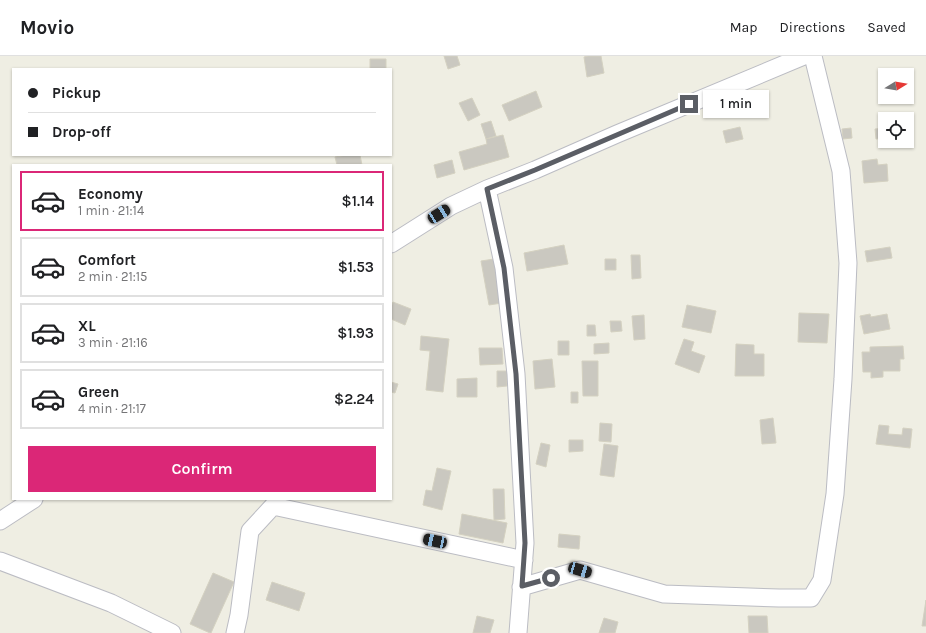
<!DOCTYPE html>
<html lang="en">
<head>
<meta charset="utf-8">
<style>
	body { margin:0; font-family:Karla,sans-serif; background:#f2f2f2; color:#202124; height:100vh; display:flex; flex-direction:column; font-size:15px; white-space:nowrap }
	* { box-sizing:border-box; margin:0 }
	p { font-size:13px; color:#757577 }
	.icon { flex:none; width:22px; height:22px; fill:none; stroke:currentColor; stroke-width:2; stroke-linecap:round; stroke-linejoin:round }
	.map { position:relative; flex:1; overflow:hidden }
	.details { position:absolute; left:12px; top:108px; width:380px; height:336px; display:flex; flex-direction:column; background:#fff; border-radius:0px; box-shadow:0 1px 3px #0004 }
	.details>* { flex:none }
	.hud { position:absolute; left:12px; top:12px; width:380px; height:88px; border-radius:0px; box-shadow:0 1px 3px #0004; display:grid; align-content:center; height:88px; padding:0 16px; background:#fff }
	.needle { width:26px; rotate:79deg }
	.controls { position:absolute; left:878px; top:12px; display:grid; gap:8px }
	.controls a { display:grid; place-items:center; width:36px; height:36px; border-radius:0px; background:#fff; box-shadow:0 1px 3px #0004; font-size:20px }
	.end { position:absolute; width:18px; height:18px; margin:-9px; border:5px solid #5b5e65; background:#fff; box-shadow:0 0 0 2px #fff }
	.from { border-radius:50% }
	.bubble { position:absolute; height:28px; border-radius:0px; background:#fff; box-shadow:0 1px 3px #0004; font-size:13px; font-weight:600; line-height:28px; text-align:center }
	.car { position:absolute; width:12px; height:24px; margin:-12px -6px; border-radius:5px; box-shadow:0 0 3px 1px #0007; background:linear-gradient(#222 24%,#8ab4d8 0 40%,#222 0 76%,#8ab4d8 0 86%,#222 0) }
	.hud b { display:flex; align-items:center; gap:14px; height:38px; font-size:15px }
	.hud b+b { border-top:1px solid #e0e0e0 }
	.hud i { width:10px; height:10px; background:#202124 }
	ul { padding:7px 0 0; list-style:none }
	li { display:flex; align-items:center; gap:12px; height:60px; margin:0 8px 6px; padding:0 8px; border:2px solid #e0e0e0; border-radius:0px }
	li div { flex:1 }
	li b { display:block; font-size:15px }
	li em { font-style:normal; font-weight:600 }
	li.active { border-color:#db2777 }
	li>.icon { width:36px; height:36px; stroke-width:1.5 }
	.primary-button { display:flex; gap:8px; margin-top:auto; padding:8px 16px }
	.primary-button a { flex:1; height:46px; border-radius:0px; background:#db2777; color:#fff; font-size:16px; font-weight:600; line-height:46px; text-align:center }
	header { display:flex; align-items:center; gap:24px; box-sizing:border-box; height:56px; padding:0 20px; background:#fff; border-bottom:1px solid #e0e0e0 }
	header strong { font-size:19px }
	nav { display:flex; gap:22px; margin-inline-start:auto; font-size:14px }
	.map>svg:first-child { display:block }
	.building { fill:#cac8c0; stroke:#d4d1c1 }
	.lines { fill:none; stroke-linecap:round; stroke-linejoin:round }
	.street-casing { stroke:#bbbcc3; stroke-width:19 }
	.street { stroke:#fff; stroke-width:17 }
	.route { stroke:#5b5e65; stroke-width:5 }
</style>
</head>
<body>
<header>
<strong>Movio</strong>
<nav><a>Map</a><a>Directions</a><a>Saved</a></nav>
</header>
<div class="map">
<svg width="926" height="577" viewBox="0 0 926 577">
	<rect width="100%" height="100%" fill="#efeee3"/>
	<path class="building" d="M 444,0 L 457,0 L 460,9 L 448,13 Z
		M 588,0 L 601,0 L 604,17 L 587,21 L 584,1 Z
		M 370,3 L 386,3 L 386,13 L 370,13 Z
		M 536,35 L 542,51 L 509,65 L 502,49 Z
		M 472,42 L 480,59 L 468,65 L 459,47 Z
		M 491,65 L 496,80 L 486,83 L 481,68 Z
		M 740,71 L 743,83 L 726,87 L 723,75 Z
		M 851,72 L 852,82 L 843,83 L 842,73 Z
		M 885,72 L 885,82 L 876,83 L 875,73 Z
		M 503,79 L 509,101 L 464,114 L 459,96 L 487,88 L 486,83 Z
		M 347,99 L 360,99 L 362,109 L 337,109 L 335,101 Z
		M 877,103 L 878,109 L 887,108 L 888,125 L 864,127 L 862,105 Z
		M 452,104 L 455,117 L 437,122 L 434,109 Z
		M 564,189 L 568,208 L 527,215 L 524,197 Z
		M 890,191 L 892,202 L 867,206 L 865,195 Z
		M 631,199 L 640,199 L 641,222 L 632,223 Z
		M 494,203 L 502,247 L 489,249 L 481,205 Z
		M 605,203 L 616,203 L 616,214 L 605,214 Z
		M 393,246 L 411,253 L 405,269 L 391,263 L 391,251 Z
		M 687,249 L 716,255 L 711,277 L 682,271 Z
		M 799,257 L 829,258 L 827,287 L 798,286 Z
		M 870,258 L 871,261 L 887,258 L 890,273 L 864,278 L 860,260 Z
		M 644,259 L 645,283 L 634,284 L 632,260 Z
		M 610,265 L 621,265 L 622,275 L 611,276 Z
		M 587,269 L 595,269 L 596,280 L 587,280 Z
		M 421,280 L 449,283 L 443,336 L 426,334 L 430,295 L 420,294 Z
		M 684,283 L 694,286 L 691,295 L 705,300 L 699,317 L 675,308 Z
		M 558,285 L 569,285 L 569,299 L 558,299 Z
		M 609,287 L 609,297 L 594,298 L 594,288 Z
		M 736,288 L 754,289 L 754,298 L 764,298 L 764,320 L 735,320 Z
		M 903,290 L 904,303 L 900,303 L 900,315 L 883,315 L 883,321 L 871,322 L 871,316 L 863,316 L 862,296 L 870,296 L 870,291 Z
		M 479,292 L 502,292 L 503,308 L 480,309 Z
		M 552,303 L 555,331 L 535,333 L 533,305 Z
		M 582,305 L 598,305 L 598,340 L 583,340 Z
		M 497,315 L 507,315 L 507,330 L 497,331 Z
		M 477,322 L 477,341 L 457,341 L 457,323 Z
		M 391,326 L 398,328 L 395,337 L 391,336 Z
		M 571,336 L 578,336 L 578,347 L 571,347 Z
		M 773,362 L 776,387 L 762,388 L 760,364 Z
		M 600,367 L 612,368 L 611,386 L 599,385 Z
		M 879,369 L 889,370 L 888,378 L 902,379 L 903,372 L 912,373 L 910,392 L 876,388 Z
		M 569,384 L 583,384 L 583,395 L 569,396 Z
		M 541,387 L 550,389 L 546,411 L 536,408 Z
		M 604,388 L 618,390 L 614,421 L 600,419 Z
		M 437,412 L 451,415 L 442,454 L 423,449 L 426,434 L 432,435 Z
		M 493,433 L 504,433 L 505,463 L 494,464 Z
		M 462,458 L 507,467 L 503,487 L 459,478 Z
		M 559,478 L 580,480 L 579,493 L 558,491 Z
		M 213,517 L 234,526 L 211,577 L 210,577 L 190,568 Z
		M 272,526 L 305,537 L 299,555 L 266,544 Z
		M 926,544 L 926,570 L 922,570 Z
		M 477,560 L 494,564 L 490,577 L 473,577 Z
		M 748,560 L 767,560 L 768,577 L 749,577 Z
		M 604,562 L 618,566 L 615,577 L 599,577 Z"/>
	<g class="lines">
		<defs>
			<path id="street" d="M 487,133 L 504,212 L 516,318 L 525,487 L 518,577
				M 391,188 L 451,150 L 487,133 L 535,114 L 617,78 L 804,0
				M 0,465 L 34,443
				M 0,505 L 111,547 L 172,577
				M 521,531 L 580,514 L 664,538 L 779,542 L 811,542 L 822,524 L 835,438 L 843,323 L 848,207 L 841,115 L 813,0
				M 235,577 L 239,559 L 250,475 L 273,450 L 524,504"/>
		</defs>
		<use href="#street" class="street-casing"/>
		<use href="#street" class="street"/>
	</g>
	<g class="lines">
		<path class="route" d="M 551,522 L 522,530 L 525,487 L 516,318 L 504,212 L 487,133 L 535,114 L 689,48"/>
	</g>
</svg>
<div class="controls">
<a><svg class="needle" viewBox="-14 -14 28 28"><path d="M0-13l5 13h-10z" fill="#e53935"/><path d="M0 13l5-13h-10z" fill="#757577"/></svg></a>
<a><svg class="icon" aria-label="locate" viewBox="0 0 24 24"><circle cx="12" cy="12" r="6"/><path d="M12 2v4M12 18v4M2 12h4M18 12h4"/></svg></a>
</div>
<i class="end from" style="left:551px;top:522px"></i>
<i class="end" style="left:689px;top:48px"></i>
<div class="bubble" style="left:703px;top:34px;width:66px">1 min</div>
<i class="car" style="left:439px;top:158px;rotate:58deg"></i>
<i class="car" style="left:435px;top:485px;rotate:282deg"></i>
<i class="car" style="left:580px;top:514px;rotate:106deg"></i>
<div class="hud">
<b><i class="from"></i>Pickup</b>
<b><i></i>Drop-off</b>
</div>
<section class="details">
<ul>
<li class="active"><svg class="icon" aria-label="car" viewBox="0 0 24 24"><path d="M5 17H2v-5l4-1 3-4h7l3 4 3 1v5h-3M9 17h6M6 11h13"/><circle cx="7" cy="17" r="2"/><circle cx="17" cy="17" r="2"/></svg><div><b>Economy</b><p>1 min · 21:14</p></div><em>$1.14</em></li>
<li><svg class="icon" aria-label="car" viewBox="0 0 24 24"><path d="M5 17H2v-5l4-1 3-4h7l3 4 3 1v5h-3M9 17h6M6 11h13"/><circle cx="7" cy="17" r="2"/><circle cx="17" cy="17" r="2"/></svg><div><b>Comfort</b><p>2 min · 21:15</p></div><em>$1.53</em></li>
<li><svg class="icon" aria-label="car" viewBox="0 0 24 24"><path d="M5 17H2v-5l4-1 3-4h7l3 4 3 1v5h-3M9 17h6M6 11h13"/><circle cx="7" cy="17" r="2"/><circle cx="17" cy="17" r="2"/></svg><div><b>XL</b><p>3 min · 21:16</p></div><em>$1.93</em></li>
<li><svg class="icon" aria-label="car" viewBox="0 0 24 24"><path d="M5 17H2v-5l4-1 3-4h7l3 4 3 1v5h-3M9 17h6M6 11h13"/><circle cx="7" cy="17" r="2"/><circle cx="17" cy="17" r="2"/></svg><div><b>Green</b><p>4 min · 21:17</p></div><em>$2.24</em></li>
</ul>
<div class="primary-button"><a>Confirm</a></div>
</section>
</div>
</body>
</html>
